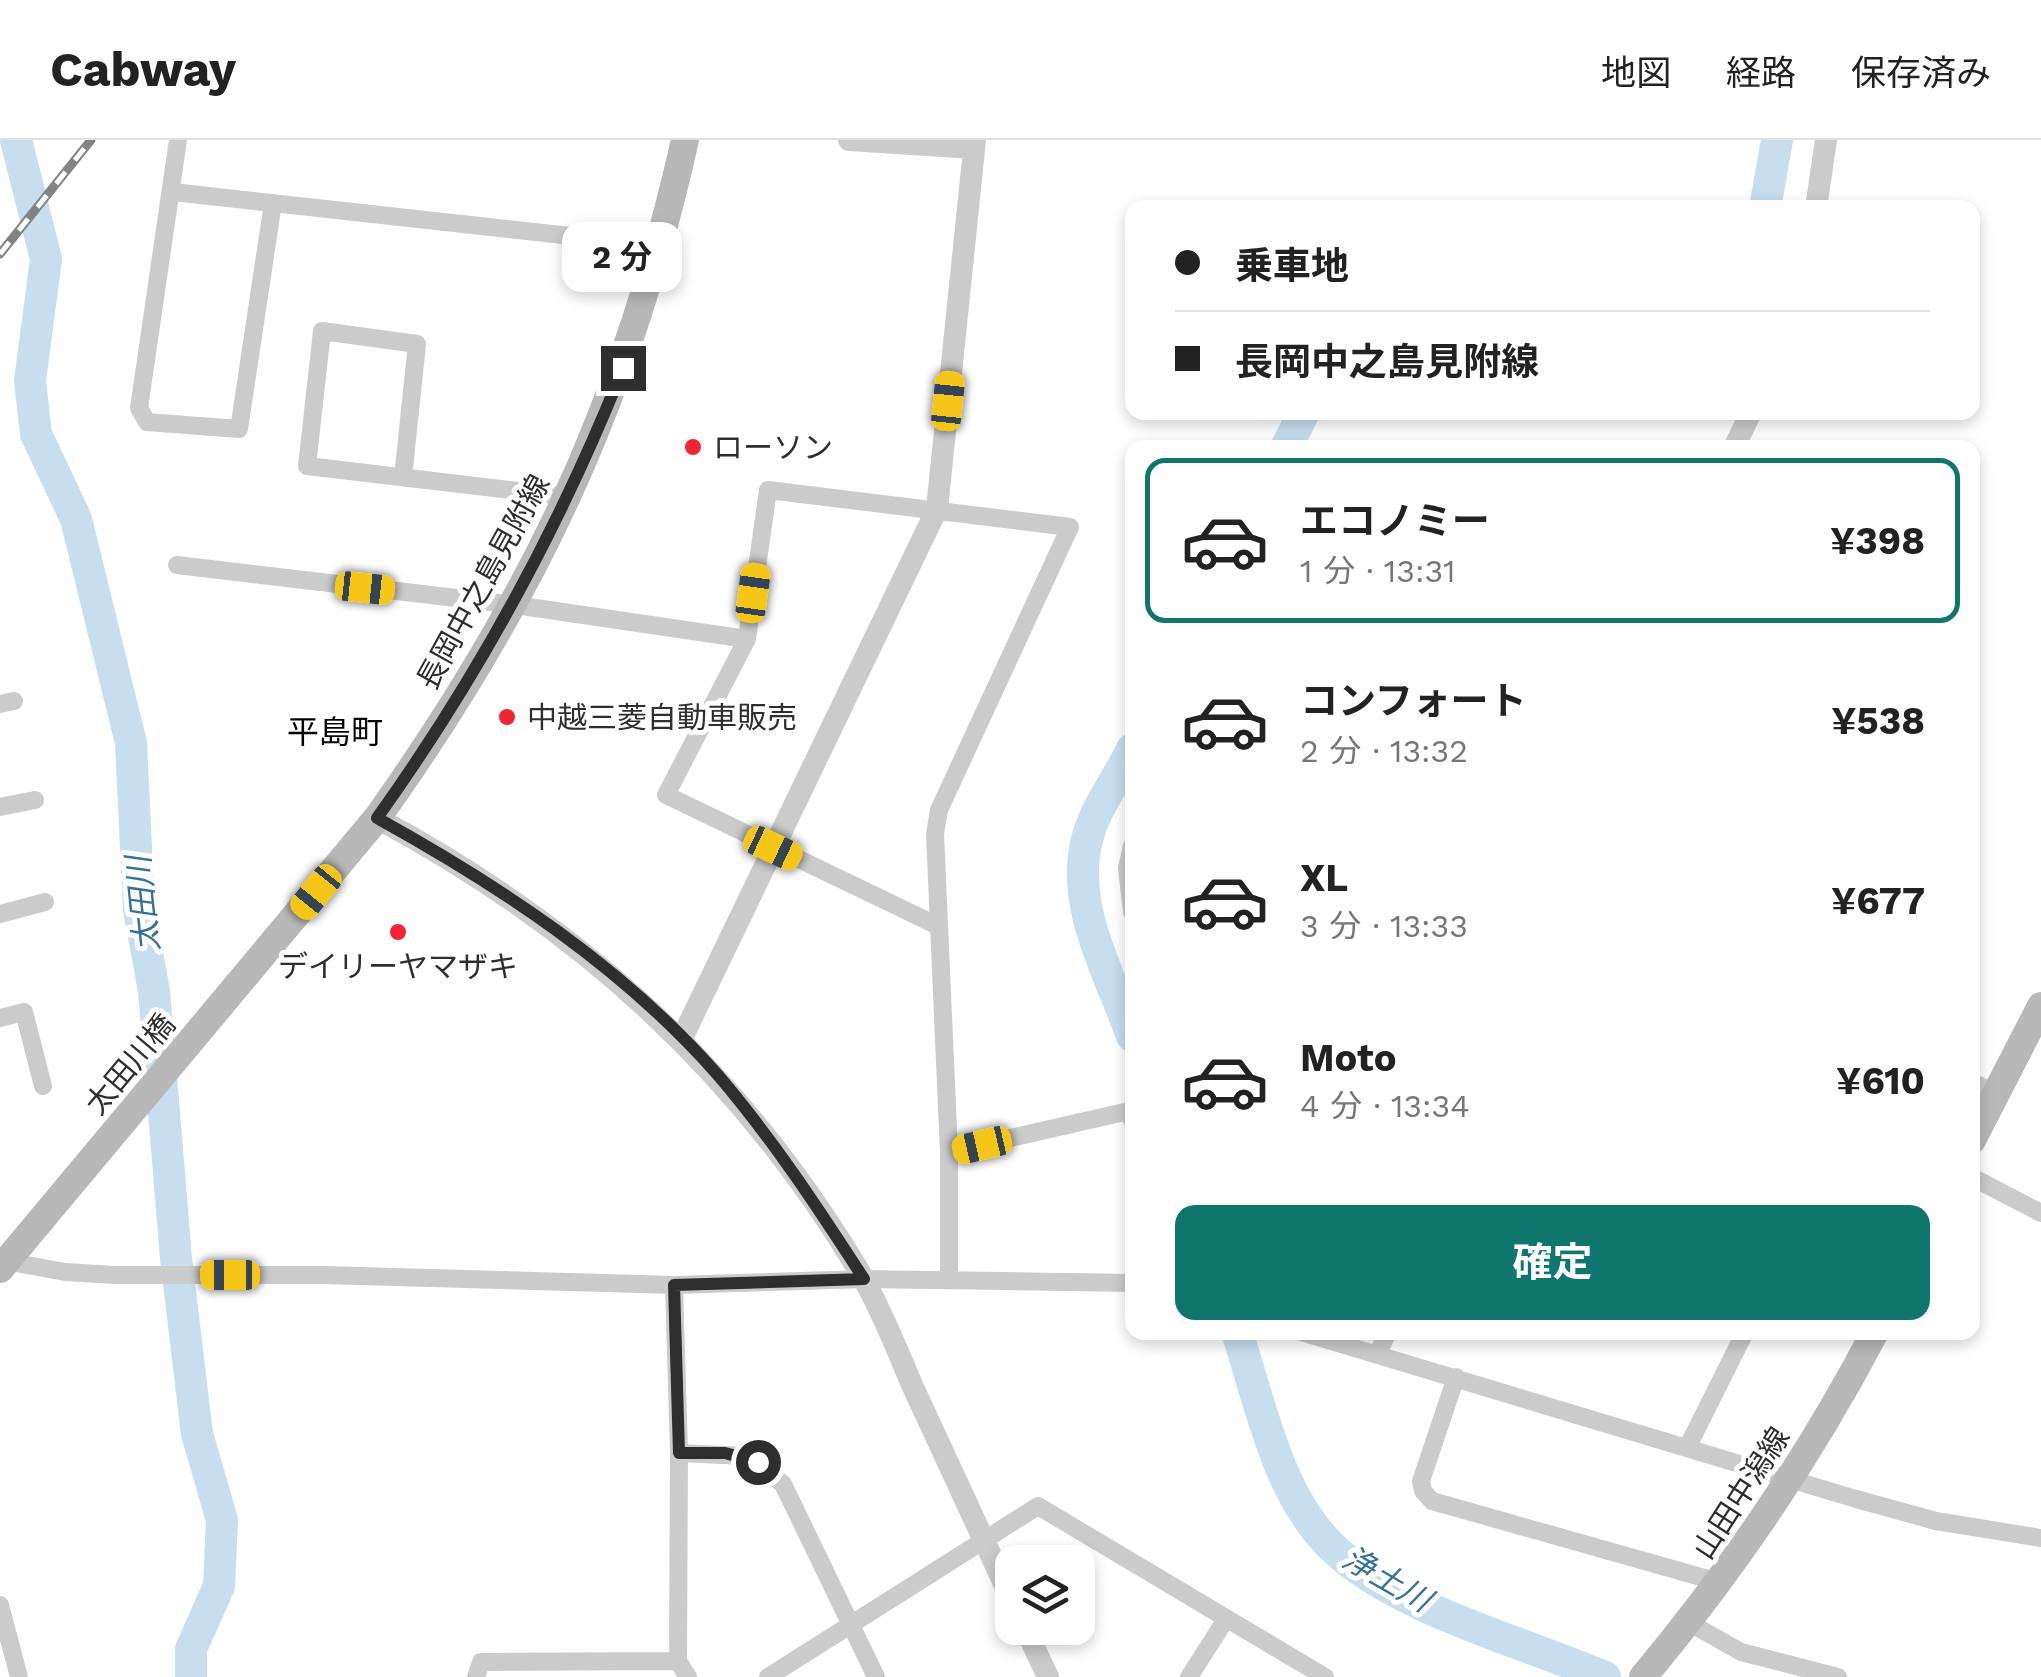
<!DOCTYPE html>
<html lang="ja">
<head>
<meta charset="utf-8">
<style>
	body { margin:0; font-family:"Work Sans","Noto Sans JP",sans-serif; background:#f6f6f6; color:#222; height:100vh; display:flex; flex-direction:column; font-size:38px; white-space:nowrap }
	* { box-sizing:border-box; margin:0 }
	p { font-size:32px; color:#767676 }
	.icon { flex:none; width:55px; height:55px; fill:none; stroke:currentColor; stroke-width:2; stroke-linecap:round; stroke-linejoin:round }
	.map { position:relative; flex:1; overflow:hidden }
	.sheet { position:absolute; left:1125px; top:300px; width:855px; height:900px; display:flex; flex-direction:column; background:#fff; border-radius:20px; box-shadow:0 5px 15px #0003 }
	.sheet>* { flex:none }
	.hud { position:absolute; left:1125px; top:60px; width:855px; height:220px; border-radius:20px; box-shadow:0 5px 15px #0003; display:grid; align-content:center; height:220px; padding:0 50px; background:#fff }
	.fabs { position:absolute; left:995px; top:1405px; display:grid; gap:20px }
	.fabs a { display:grid; place-items:center; width:100px; height:100px; border-radius:20px; background:#fff; box-shadow:0 5px 15px #0003; font-size:50px }
	.end { position:absolute; width:45px; height:45px; margin:-22px; border:12px solid #2e2e2e; background:#fff; box-shadow:0 0 0 5px #fff }
	.from { border-radius:50% }
	.bubble { position:absolute; height:70px; border-radius:20px; background:#fff; box-shadow:0 5px 15px #0003; font-size:32px; font-weight:700; line-height:70px; text-align:center }
	.car { position:absolute; width:30px; height:60px; margin:-30px -15px; border-radius:12px; box-shadow:0 0 8px 2px #0007; background:linear-gradient(#f5c518 24%,#345 0 40%,#f5c518 0 76%,#345 0 86%,#f5c518 0) }
	.hud b { display:flex; align-items:center; gap:35px; height:95px; font-size:38px }
	.hud b+b { border-top:2px solid #e0e0e0 }
	.hud i { width:25px; height:25px; background:#222 }
	ul { padding:18px 0 0; list-style:none }
	li { display:flex; align-items:center; gap:30px; height:165px; margin:0 20px 15px; padding:0 30px; border:5px solid transparent; border-radius:20px }
	li div { flex:1 }
	li b { display:block; font-size:38px }
	li em { font-style:normal; font-weight:700 }
	li.on { border-color:#0f766e }
	li>.icon { width:90px; height:90px; stroke-width:1.5 }
	.button { display:flex; gap:20px; margin-top:auto; padding:20px 50px }
	.button a { flex:1; height:115px; border-radius:20px; background:#0f766e; color:#fff; font-size:40px; font-weight:700; line-height:115px; text-align:center }
	header { display:flex; align-items:center; gap:60px; box-sizing:border-box; height:140px; padding:0 50px; background:#fff; border-bottom:2px solid #e0e0e0 }
	header strong { font-size:48px }
	nav { display:flex; gap:55px; margin-inline-start:auto; font-size:35px }
	.map>svg:first-child { display:block }
	.lines { fill:none; stroke-linecap:round; stroke-linejoin:round }
	.river { stroke:#c6deee; stroke-width:32 }
	.minor { stroke:#cbcbcb; stroke-width:18 }
	.tertiary { stroke:#cbcbcb; stroke-width:22 }
	.secondary { stroke:#b8b8b8; stroke-width:28 }
	.rail-casing { stroke:#838383; stroke-width:9 }
	.rail { stroke:#fff; stroke-width:5; stroke-dasharray:15; stroke-linecap:butt }
	.route { stroke:#2e2e2e; stroke-width:12 }
	.poi-dot { fill:#f22433; stroke:#fff; stroke-width:4 }
	.labels { text-anchor:middle; dominant-baseline:central; stroke-width:10; stroke-linejoin:round; paint-order:stroke }
	.poi-label { font-size:30px; fill:#2e2e2e; stroke:#fff; text-anchor:start }
	.street-label { font-size:30px; fill:#2e2e2e; stroke:#fff }
	.neighbourhood-label { font-size:32px; fill:#000; stroke:#fff }
	.water-label { font-size:32px; font-style:italic; fill:#367197; stroke:#fff }
</style>
</head>
<body>
<header>
<strong>Cabway</strong>
<nav><a>地図</a><a>経路</a><a>保存済み</a></nav>
</header>
<div class="map">
<svg width="2041" height="1537" viewBox="0 0 2041 1537">
	<rect width="100%" height="100%" fill="#fff"/>
	<g class="lines">
		<path class="river" d="M 16,0 L 46,119 L 30,241 L 36,294 L 76,379 L 131,603 L 139,769 L 154,851 L 176,1118 L 197,1294 L 222,1380 L 219,1446 L 191,1509 L 191,1537
			M 1765,68 L 1777,0
			M 1286,308 L 1304,272
			M 1132,609 C 1118,639 1095,667 1087,700 C 1070,767 1110,834 1132,896
			M 1237,1192 C 1260,1262 1277,1354 1332,1407 C 1394,1468 1523,1502 1605,1537"/>
		<path class="minor" d="M 178,0 L 139,268 L 147,282 L 239,289 L 273,63
			M 173,52 L 661,106
			M 403,337 L 417,204 L 322,191 L 307,326 L 569,357
			M 177,425 L 515,465 L 747,499
			M 0,564 L 14,561
			M 0,667 L 35,660
			M 1132,706 L 1127,728 L 1132,772
			M 0,774 L 45,762
			M 936,785 L 666,655 L 747,499 L 768,350 L 1070,387 L 939,670 L 935,694 L 949,1012 L 949,1139
			M 0,878 L 24,872 L 43,946
			M 949,1012 L 1129,971 L 1132,980
			M 1972,1037 L 2041,1073
			M 0,1120 L 65,1132 L 114,1135 L 323,1135 L 674,1145 L 864,1139 L 1132,1143
			M 674,1145 L 679,1313 L 678,1521 L 688,1537
			M 1301,1192 L 1856,1359 L 1936,1381 L 2041,1398
			M 1377,1215 L 1388,1192
			M 1456,1237 L 1421,1341 L 1423,1351 L 1432,1361 L 1722,1443
			M 1688,1306 L 1745,1192
			M 679,1313 L 746,1316 L 783,1344 L 876,1537
			M 0,1465 L 19,1537
			M 1688,1482 L 1741,1512 L 1838,1537
			M 476,1537 L 481,1522 L 678,1521
			M 768,1537 L 1038,1366 L 1325,1537
			M 1189,1537 L 1226,1479"/>
		<path class="tertiary" d="M 849,0 L 974,8
			M 1816,68 L 1826,0
			M 1734,308 L 1751,272
			M 377,678 C 583,789 742,934 862,1136 C 882,1171 897,1210 913,1247 C 946,1318 979,1389 1012,1461
			M 682,898 L 937,369 L 975,0
			M 1972,944 L 1994,955
			M 1025,1488 L 1048,1537"/>
		<path class="secondary" d="M 1972,1000 L 2041,866
			M 0,1129 L 377,678 C 533,459 626,263 685,0
			M 1643,1537 C 1734,1428 1809,1318 1875,1192"/>
		<defs>
			<path id="rail" d="M 0,114 L 91,0"/>
		</defs>
		<use href="#rail" class="rail-casing"/>
		<use href="#rail" class="rail"/>
	</g>
	<g class="lines">
		<path class="route" d="M 623,228 C 559,389 478,537 377,678 C 500,746 623,827 717,934 C 772,998 818,1068 864,1139 L 674,1145 L 679,1313 L 725,1313 L 758,1322"/>
	</g>
	<g class="poi-dot">
		<circle cx="693" cy="307" r="10"/>
		<circle cx="507" cy="577" r="10"/>
		<circle cx="398" cy="792" r="10"/>
	</g>
	<g class="labels">
		<g class="poi-label">
			<text x="713" y="307">ローソン</text>
			<text x="527" y="577">中越三菱自動車販売</text>
			<text x="398" y="826" text-anchor="middle">デイリーヤマザキ</text>
		</g>
		<g class="street-label">
			<text transform="translate(483 442) rotate(-61)">長岡中之島見附線</text>
			<text transform="translate(130 924) rotate(-50)">太田川橋</text>
			<text transform="translate(1741 1353) rotate(-57)">山田中潟線</text>
		</g>
		<g class="neighbourhood-label">
			<text x="335" y="592">平島町</text>
		</g>
		<g class="water-label">
			<text transform="translate(143 764) rotate(-96)">太田川</text>
			<text transform="translate(1387 1439) rotate(30)">浄土川</text>
		</g>
	</g>
</svg>
<div class="fabs">
<a><svg class="icon" aria-label="layers" viewBox="0 0 24 24"><path d="M12 4l9 5-9 5-9-5zM3 14l9 5 9-5"/></svg></a>
</div>
<i class="end from" style="left:758px;top:1322px"></i>
<i class="end" style="left:623px;top:228px"></i>
<div class="bubble" style="left:562px;top:82px;width:120px">2 分</div>
<i class="car" style="left:948px;top:261px;rotate:6deg"></i>
<i class="car" style="left:365px;top:448px;rotate:96deg"></i>
<i class="car" style="left:753px;top:453px;rotate:8deg"></i>
<i class="car" style="left:773px;top:708px;rotate:115deg"></i>
<i class="car" style="left:316px;top:752px;rotate:219deg"></i>
<i class="car" style="left:982px;top:1005px;rotate:257deg"></i>
<i class="car" style="left:230px;top:1135px;rotate:270deg"></i>
<div class="hud">
<b><i class="from"></i>乗車地</b>
<b><i></i>長岡中之島見附線</b>
</div>
<section class="sheet">
<ul>
<li class="on"><svg class="icon" aria-label="car" viewBox="0 0 24 24"><path d="M5 17H2v-5l4-1 3-4h7l3 4 3 1v5h-3M9 17h6M6 11h13"/><circle cx="7" cy="17" r="2"/><circle cx="17" cy="17" r="2"/></svg><div><b>エコノミー</b><p>1 分 · 13:31</p></div><em>¥398</em></li>
<li><svg class="icon" aria-label="car" viewBox="0 0 24 24"><path d="M5 17H2v-5l4-1 3-4h7l3 4 3 1v5h-3M9 17h6M6 11h13"/><circle cx="7" cy="17" r="2"/><circle cx="17" cy="17" r="2"/></svg><div><b>コンフォート</b><p>2 分 · 13:32</p></div><em>¥538</em></li>
<li><svg class="icon" aria-label="car" viewBox="0 0 24 24"><path d="M5 17H2v-5l4-1 3-4h7l3 4 3 1v5h-3M9 17h6M6 11h13"/><circle cx="7" cy="17" r="2"/><circle cx="17" cy="17" r="2"/></svg><div><b>XL</b><p>3 分 · 13:33</p></div><em>¥677</em></li>
<li><svg class="icon" aria-label="car" viewBox="0 0 24 24"><path d="M5 17H2v-5l4-1 3-4h7l3 4 3 1v5h-3M9 17h6M6 11h13"/><circle cx="7" cy="17" r="2"/><circle cx="17" cy="17" r="2"/></svg><div><b>Moto</b><p>4 分 · 13:34</p></div><em>¥610</em></li>
</ul>
<div class="button"><a>確定</a></div>
</section>
</div>
</body>
</html>
